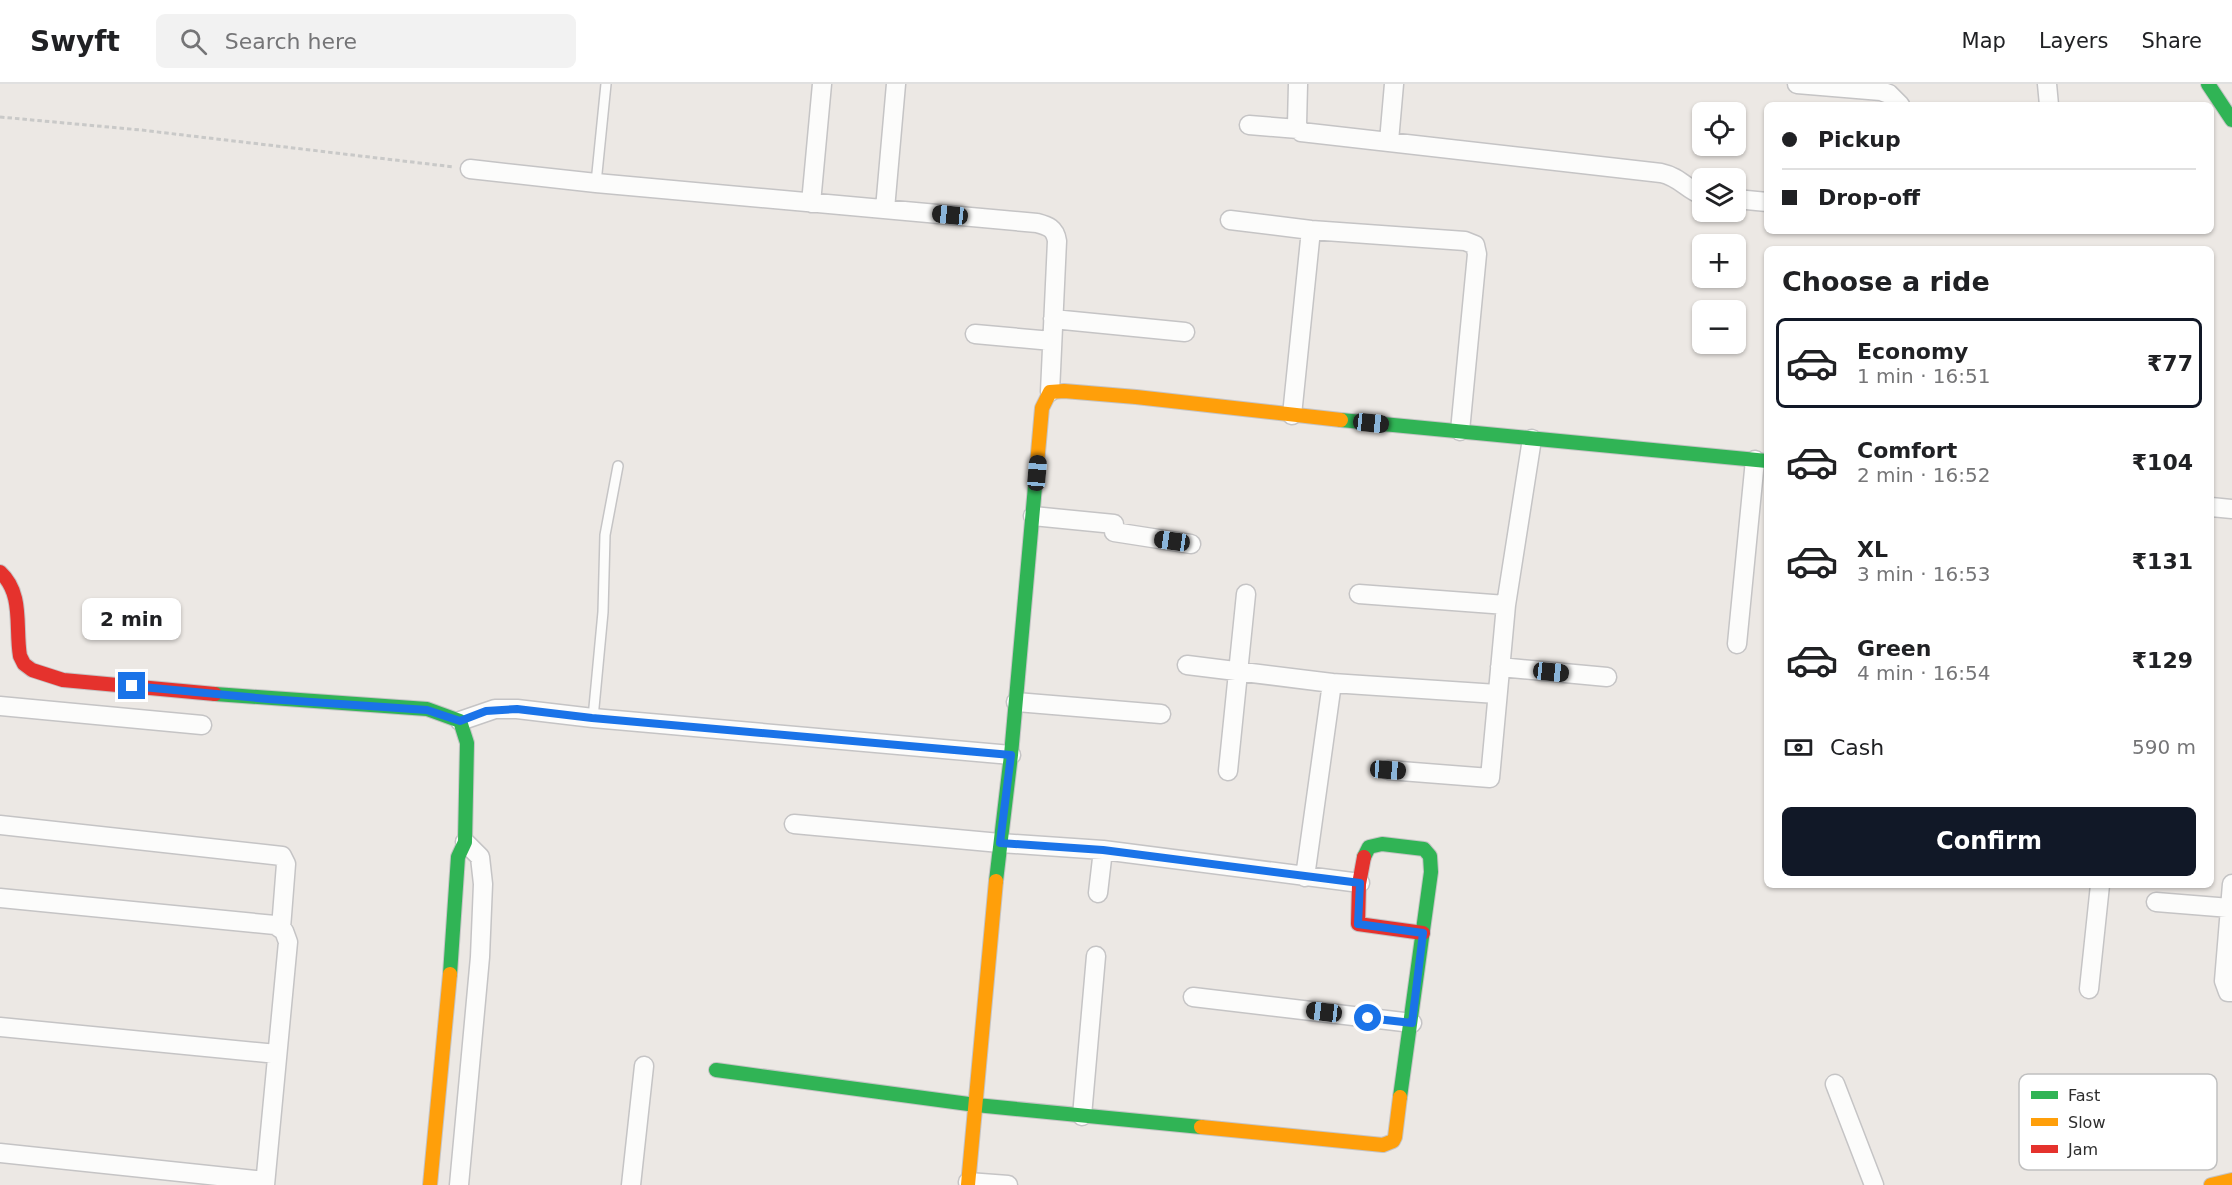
<!DOCTYPE html>
<html lang="en">
<head>
<meta charset="utf-8">
<style>
	body { margin:0; font-family:"DejaVu Sans",sans-serif; background:#f2f2f2; color:#202124; height:100vh; display:flex; flex-direction:column; font-size:22px; white-space:nowrap }
	* { box-sizing:border-box; margin:0 }
	p { font-size:20px; color:#757577 }
	.icon { flex:none; width:33px; height:33px; fill:none; stroke:currentColor; stroke-width:2; stroke-linecap:round; stroke-linejoin:round }
	.map { position:relative; flex:1; overflow:hidden }
	.panel { position:absolute; left:1764px; top:162px; width:450px; height:642px; display:flex; flex-direction:column; background:#fff; border-radius:9px; box-shadow:0 2px 4px #0004 }
	.panel>* { flex:none }
	.guide { position:absolute; left:1764px; top:18px; width:450px; height:132px; border-radius:9px; box-shadow:0 2px 4px #0004; display:grid; align-content:center; height:132px; padding:0 18px; background:#fff }
	.controls { position:absolute; left:1692px; top:18px; display:grid; gap:12px }
	.controls a { display:grid; place-items:center; width:54px; height:54px; border-radius:9px; background:#fff; box-shadow:0 2px 4px #0004; font-size:30px }
	.end { position:absolute; width:27px; height:27px; margin:-14px; border:8px solid #1a73e8; background:#fff; box-shadow:0 0 0 3px #fff }
	.from { border-radius:50% }
	.bubble { position:absolute; height:42px; border-radius:9px; background:#fff; box-shadow:0 2px 4px #0004; font-size:20px; font-weight:700; line-height:42px; text-align:center }
	.car { position:absolute; width:18px; height:36px; margin:-18px -9px; border-radius:8px; box-shadow:0 0 4px 2px #0007; background:linear-gradient(#222 24%,#8ab4d8 0 40%,#222 0 76%,#8ab4d8 0 86%,#222 0) }
	.guide b { display:flex; align-items:center; gap:21px; height:57px; font-size:22px }
	.guide b+b { border-top:2px solid #e0e0e0 }
	.guide i { width:15px; height:15px; background:#202124 }
	ul { padding:0; list-style:none }
	li { display:flex; align-items:center; gap:18px; height:90px; margin:0 12px 9px; padding:0 6px; border:3px solid transparent; border-radius:9px }
	li div { flex:1 }
	li b { display:block; font-size:22px }
	li em { font-style:normal; font-weight:700 }
	li.active { border-color:#111827 }
	li>.icon { width:54px; height:54px; stroke-width:1.5 }
	h2 { padding:0 18px; font-size:27px; line-height:72px }
	.pay { display:flex; align-items:center; gap:15px; height:66px; padding:0 18px; font-size:22px }
	.pay p { margin-inline-start:auto }
	.button { display:flex; gap:12px; margin-top:auto; padding:12px 18px }
	.button a { flex:1; height:69px; border-radius:9px; background:#111827; color:#fff; font-size:24px; font-weight:700; line-height:69px; text-align:center }
	header { display:flex; align-items:center; gap:36px; box-sizing:border-box; height:84px; padding:0 30px; background:#fff; border-bottom:2px solid #e0e0e0 }
	header strong { font-size:28px }
	nav { display:flex; gap:33px; margin-inline-start:auto; font-size:21px }
	.search { width:420px; height:54px; background:#f2f2f2; display:flex; align-items:center; gap:15px; box-sizing:border-box; padding:0 21px; border-radius:9px; color:#757577; font-size:22px }
	.map>svg:first-child { display:block }
	.lines { fill:none; stroke-linecap:round; stroke-linejoin:round }
	.lane-casing { stroke:#c5c4c5; stroke-width:12 }
	.street-casing { stroke:#c5c4c5; stroke-width:21 }
	.fast-casing { stroke:#c5c4c5; stroke-width:16 }
	.slow-casing { stroke:#c5c4c5; stroke-width:16 }
	.jam-casing { stroke:#c5c4c5; stroke-width:16 }
	.path { stroke:#c9c9c8; stroke-width:3; stroke-dasharray:4.5 3; stroke-linecap:butt }
	.lane { stroke:#fcfcfb; stroke-width:9 }
	.street { stroke:#fcfcfb; stroke-width:18 }
	.fast { stroke:#30b455; stroke-width:14 }
	.slow { stroke:#ff9f0a; stroke-width:14 }
	.jam { stroke:#e5322d; stroke-width:14 }
	.route { stroke:#1a73e8; stroke-width:8 }
	.key { fill:#fff; stroke:#c0c0c0; stroke-width:1.5 }
	.key-label { font-size:16px; fill:#2e2e2e }
</style>
</head>
<body>
<header>
<strong>Swyft</strong>
<div class="search"><svg class="icon" aria-label="search" viewBox="0 0 24 24"><circle cx="10" cy="10" r="6"/><path d="M15 15l6 6"/></svg>Search here</div>
<nav><a>Map</a><a>Layers</a><a>Share</a></nav>
</header>
<div class="map">
<svg width="2232" height="1101" viewBox="0 0 2232 1101">
	<rect width="100%" height="100%" fill="#ece8e4"/>
	<g class="lines">
		<defs>
			<path id="lane" d="M 596,99 L 606,0
				M 593,634 L 603,528 L 605,451 L 618,382"/>
			<path id="street" d="M 1298,0 L 1297,41 L 1301,48 L 1661,89 C 1680,93 1686,105 1702,111
				M 1797,0 L 1881,7 L 1889,10 L 1900,21
				M 2047,0 L 2049,21
				M 1249,41 L 1298,45
				M 1389,57 L 1394,0
				M 470,85 L 596,99 L 1037,139 C 1048,142 1055,144 1057,157 L 1050,308
				M 1736,115 L 1767,118
				M 811,119 L 822,0
				M 885,125 L 896,0
				M 1230,136 L 1311,146 L 1465,157 L 1475,161 L 1477,170 L 1460,347
				M 1053,235 L 1185,248
				M 975,250 L 1052,257
				M 1292,331 L 1311,146
				M 2211,423 L 2232,425
				M 1033,432 L 1114,440 L 1114,448 L 1191,460
				M 1359,510 L 1506,521
				M 1737,560 L 1755,376
				M 1187,581 L 1332,599 L 1497,610
				M 1500,583 L 1607,593
				M 1016,618 L 1161,630
				M 0,622 L 202,641
				M 460,637 L 495,625 L 517,625 L 593,634 L 1011,671
				M 1388,686 L 1490,694 L 1506,521 L 1532,355
				M 1228,687 L 1246,510
				M 794,740 L 1000,759 L 1103,766 L 1360,799
				M 0,741 L 282,772 L 286,780 L 281,844
				M 1305,793 L 1332,599
				M 2232,800 L 2224,897 L 2228,908 L 2232,908
				M 1098,809 L 1103,766
				M 0,814 L 275,841 L 284,847 L 288,858 L 265,1101
				M 2156,818 L 2230,824
				M 2089,905 L 2100,801
				M 1193,913 L 1412,939
				M 0,943 L 277,970
				M 1835,1000 L 1874,1101
				M 1082,1032 L 1096,872
				M 0,1069 L 265,1097
				M 968,1098 L 1008,1101
				M 459,1101 L 480,873 L 483,800 L 480,773 L 465,758
				M 631,1101 L 644,982"/>
			<path id="fast" d="M 2208,0 L 2232,36
				M 1341,336 L 1767,377
				M 215,610 L 427,625 L 460,637 L 467,659 L 465,758 L 458,773 L 450,890
				M 1364,773 L 1369,763 L 1382,760 L 1424,765 L 1430,772 L 1431,788 L 1400,1013
				M 996,797 L 1011,671 L 1037,380
				M 716,986 L 976,1021 L 1201,1043"/>
			<path id="slow" d="M 1037,380 L 1042,324 L 1050,308 L 1064,307 L 1136,313 L 1341,336
				M 1201,1043 L 1383,1061 L 1393,1057 L 1395,1053 L 1400,1013
				M 430,1101 L 450,890
				M 968,1101 L 996,797
				M 2211,1101 L 2232,1096"/>
			<path id="jam" d="M 0,488 C 24,510 15,543 20,572 L 24,580 L 32,586 L 63,596 L 215,610
				M 1364,773 L 1359,800 L 1358,840 L 1423,849"/>
		</defs>
		<use href="#lane" class="lane-casing"/>
		<use href="#street" class="street-casing"/>
		<use href="#fast" class="fast-casing"/>
		<use href="#slow" class="slow-casing"/>
		<use href="#jam" class="jam-casing"/>
		<path class="path" d="M 0,33 L 141,46 L 454,83"/>
		<use href="#lane" class="lane"/>
		<use href="#street" class="street"/>
		<use href="#fast" class="fast"/>
		<use href="#slow" class="slow"/>
		<use href="#jam" class="jam"/>
	</g>
	<g class="lines">
		<path class="route" d="M 132,602 L 268,615 L 427,626 L 460,637 L 486,627 L 517,625 L 592,634 L 1011,671 L 1000,759 L 1103,766 L 1360,799 L 1358,840 L 1423,849 L 1412,939 L 1368,934"/>
	</g>
	<rect x="2019" y="990" width="198" height="96" rx="9" class="key"/>
	<rect x="2031" y="1007" width="27" height="8" fill="#30b455"/>
	<rect x="2031" y="1034" width="27" height="8" fill="#ff9f0a"/>
	<rect x="2031" y="1061" width="27" height="8" fill="#e5322d"/>
	<g class="key-label">
		<text x="2068" y="1017">Fast</text>
		<text x="2068" y="1044">Slow</text>
		<text x="2068" y="1071">Jam</text>
	</g>
</svg>
<div class="controls">
<a><svg class="icon" aria-label="locate" viewBox="0 0 24 24"><circle cx="12" cy="12" r="6"/><path d="M12 2v4M12 18v4M2 12h4M18 12h4"/></svg></a>
<a><svg class="icon" aria-label="layers" viewBox="0 0 24 24"><path d="M12 4l9 5-9 5-9-5zM3 14l9 5 9-5"/></svg></a>
<a>+</a>
<a>−</a>
</div>
<i class="end from" style="left:1368px;top:934px"></i>
<i class="end" style="left:132px;top:602px"></i>
<div class="bubble" style="left:82px;top:514px;width:99px">2 min</div>
<i class="car" style="left:950px;top:131px;rotate:276deg"></i>
<i class="car" style="left:1371px;top:339px;rotate:96deg"></i>
<i class="car" style="left:1037px;top:389px;rotate:5deg"></i>
<i class="car" style="left:1172px;top:457px;rotate:278deg"></i>
<i class="car" style="left:1551px;top:588px;rotate:96deg"></i>
<i class="car" style="left:1388px;top:686px;rotate:94deg"></i>
<i class="car" style="left:1324px;top:928px;rotate:277deg"></i>
<div class="guide">
<b><i class="from"></i>Pickup</b>
<b><i></i>Drop-off</b>
</div>
<section class="panel">
<h2>Choose a ride</h2>
<ul>
<li class="active"><svg class="icon" aria-label="car" viewBox="0 0 24 24"><path d="M5 17H2v-5l4-1 3-4h7l3 4 3 1v5h-3M9 17h6M6 11h13"/><circle cx="7" cy="17" r="2"/><circle cx="17" cy="17" r="2"/></svg><div><b>Economy</b><p>1 min · 16:51</p></div><em>₹77</em></li>
<li><svg class="icon" aria-label="car" viewBox="0 0 24 24"><path d="M5 17H2v-5l4-1 3-4h7l3 4 3 1v5h-3M9 17h6M6 11h13"/><circle cx="7" cy="17" r="2"/><circle cx="17" cy="17" r="2"/></svg><div><b>Comfort</b><p>2 min · 16:52</p></div><em>₹104</em></li>
<li><svg class="icon" aria-label="car" viewBox="0 0 24 24"><path d="M5 17H2v-5l4-1 3-4h7l3 4 3 1v5h-3M9 17h6M6 11h13"/><circle cx="7" cy="17" r="2"/><circle cx="17" cy="17" r="2"/></svg><div><b>XL</b><p>3 min · 16:53</p></div><em>₹131</em></li>
<li><svg class="icon" aria-label="car" viewBox="0 0 24 24"><path d="M5 17H2v-5l4-1 3-4h7l3 4 3 1v5h-3M9 17h6M6 11h13"/><circle cx="7" cy="17" r="2"/><circle cx="17" cy="17" r="2"/></svg><div><b>Green</b><p>4 min · 16:54</p></div><em>₹129</em></li>
</ul>
<div class="pay"><svg class="icon" aria-label="cash" viewBox="0 0 24 24"><path d="M3 7h18v10H3z"/><circle cx="12" cy="12" r="2"/></svg>Cash<p>590 m</p></div>
<div class="button"><a>Confirm</a></div>
</section>
</div>
</body>
</html>
